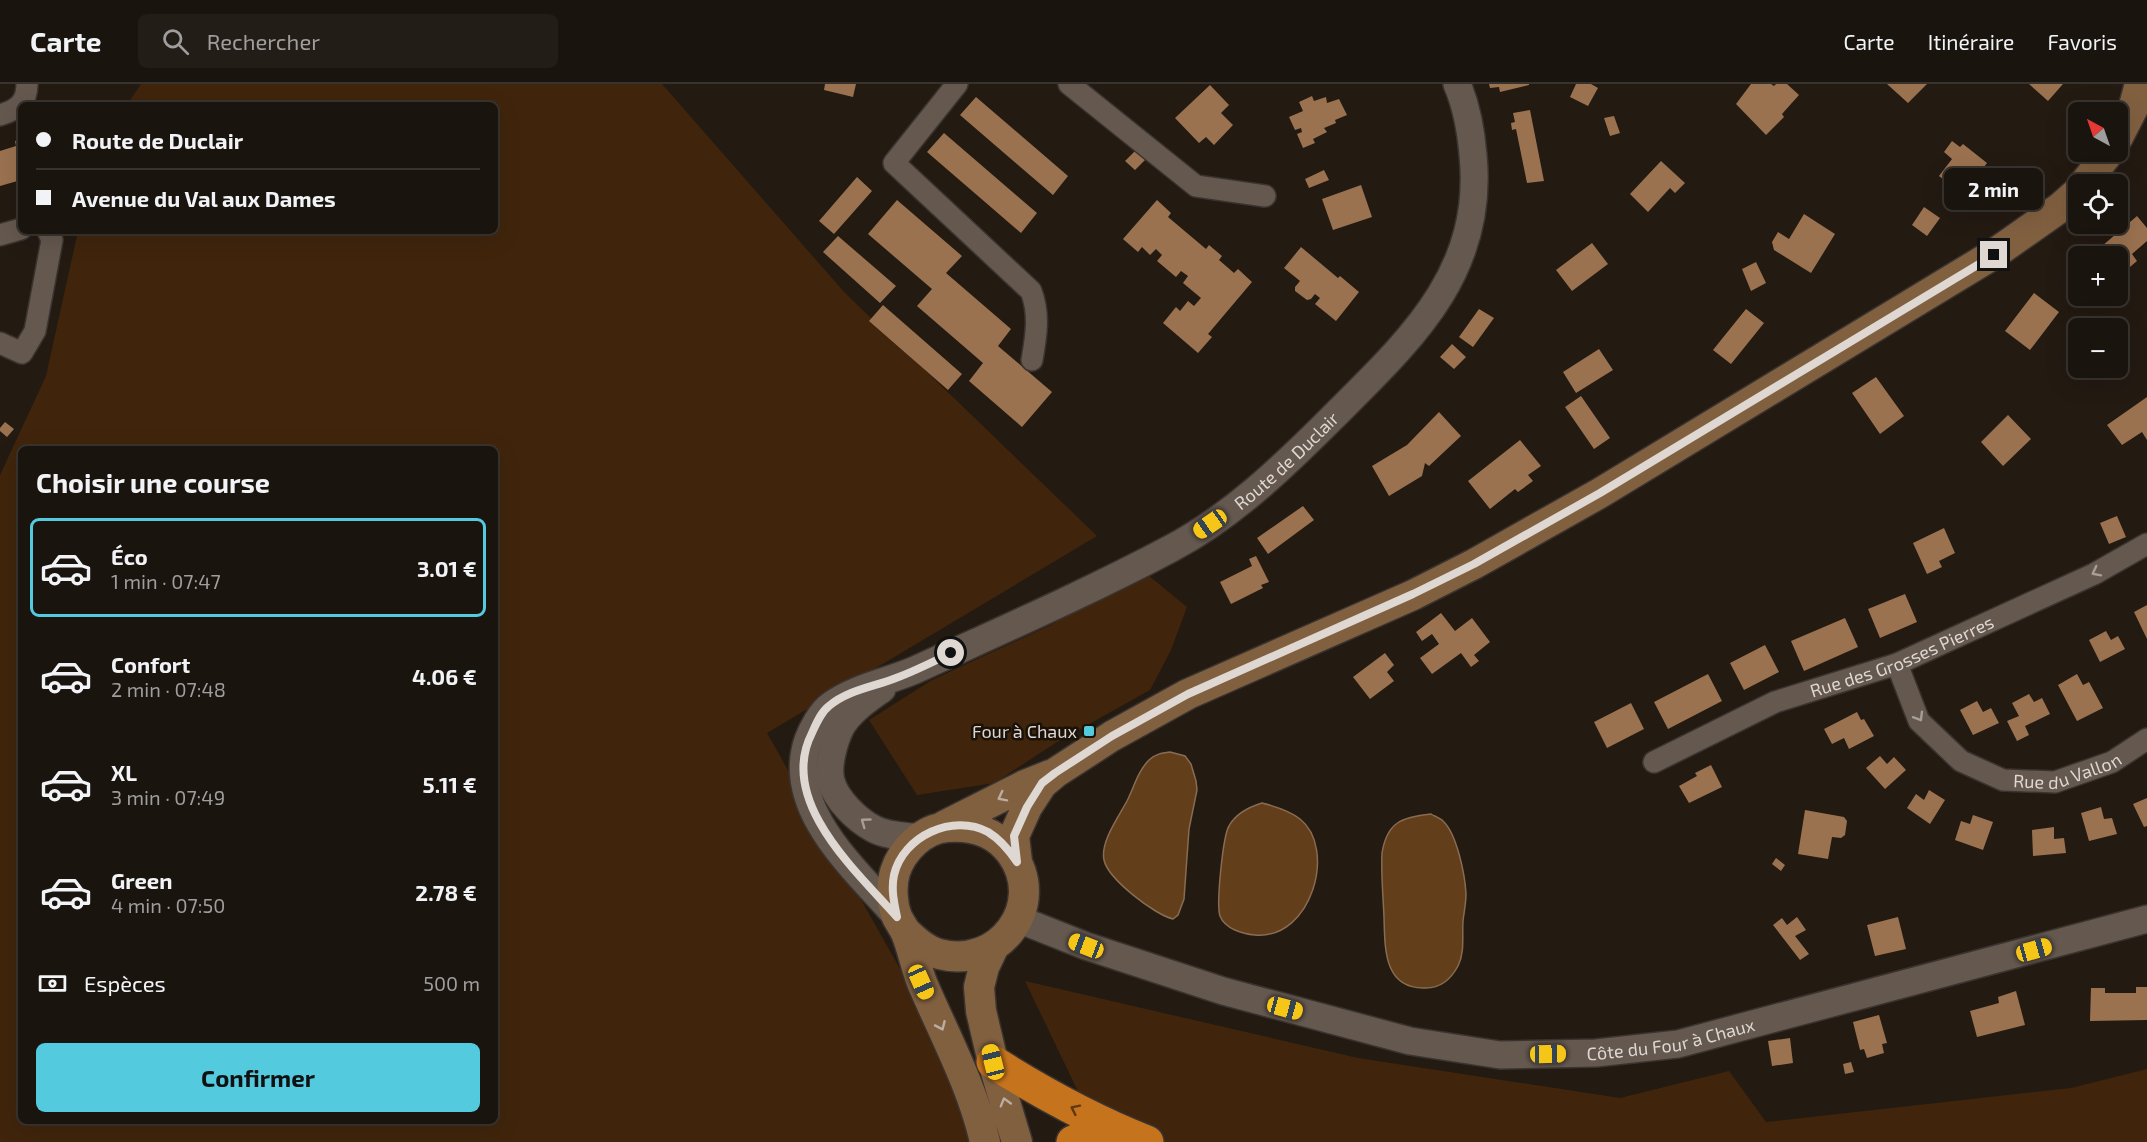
<!DOCTYPE html>
<html lang="fr">
<head>
<meta charset="utf-8">
<style>
	body { margin:0; font-family:"Exo 2",sans-serif; background:#231d17; color:#f1f3f6; height:100vh; display:flex; flex-direction:column; font-size:22px; white-space:nowrap }
	* { box-sizing:border-box; margin:0 }
	p { font-size:20px; color:#9f9e9e }
	.icon { flex:none; width:33px; height:33px; fill:none; stroke:currentColor; stroke-width:2; stroke-linecap:round; stroke-linejoin:round }
	.map { position:relative; flex:1; overflow:hidden }
	.panel { position:absolute; left:18px; top:362px; width:480px; height:678px; display:flex; flex-direction:column; background:#1a140e; border-radius:9px; box-shadow:0 6px 24px #0002,0 0 0 2px #38332e }
	.panel>* { flex:none }
	.guide { position:absolute; left:18px; top:18px; width:480px; height:132px; border-radius:9px; box-shadow:0 6px 24px #0002,0 0 0 2px #38332e; display:grid; align-content:center; height:132px; padding:0 18px; background:#1a140e }
	.needle { width:39px; rotate:320deg }
	.tools { position:absolute; left:2068px; top:18px; display:grid; gap:12px }
	.tools a { display:grid; place-items:center; width:60px; height:60px; border-radius:9px; background:#1a140e; box-shadow:0 6px 24px #0002,0 0 0 2px #38332e; font-size:30px }
	.end { position:absolute; width:27px; height:27px; margin:-14px; border:8px solid #ded7d2; background:#111; box-shadow:0 0 0 3px #111 }
	.from { border-radius:50% }
	.bubble { position:absolute; height:42px; border-radius:9px; background:#1a140e; box-shadow:0 6px 24px #0002,0 0 0 2px #38332e; font-size:20px; font-weight:700; line-height:42px; text-align:center }
	.car { position:absolute; width:18px; height:36px; margin:-18px -9px; border-radius:8px; box-shadow:0 0 4px 2px #0007; background:linear-gradient(#f5c518 24%,#345 0 40%,#f5c518 0 76%,#345 0 86%,#f5c518 0) }
	.guide b { display:flex; align-items:center; gap:21px; height:57px; font-size:22px }
	.guide b+b { border-top:2px solid #38332e }
	.guide i { width:15px; height:15px; background:#f1f3f6 }
	ul { padding:0; list-style:none }
	li { display:flex; align-items:center; gap:18px; height:99px; margin:0 12px 9px; padding:0 6px; border:3px solid transparent; border-radius:9px }
	li div { flex:1 }
	li b { display:block; font-size:22px }
	li em { font-style:normal; font-weight:700 }
	li.selected { border-color:#54cade }
	li>.icon { width:54px; height:54px; stroke-width:1.5 }
	h2 { padding:0 18px; font-size:27px; line-height:72px }
	.pay { display:flex; align-items:center; gap:15px; height:66px; padding:0 18px; font-size:22px }
	.pay p { margin-inline-start:auto }
	.button { display:flex; gap:12px; margin-top:auto; padding:12px 18px }
	.button a { flex:1; height:69px; border-radius:9px; background:#54cade; color:#111; font-size:24px; font-weight:700; line-height:69px; text-align:center }
	header { display:flex; align-items:center; gap:36px; box-sizing:border-box; height:84px; padding:0 30px; background:#1a140e; border-bottom:2px solid #38332e }
	header strong { font-size:28px }
	nav { display:flex; gap:33px; margin-inline-start:auto; font-size:21px }
	.search { width:420px; height:54px; background:#231d17; display:flex; align-items:center; gap:15px; box-sizing:border-box; padding:0 21px; border-radius:9px; color:#9f9e9e; font-size:22px }
	.map>svg:first-child { display:block }
	.green { fill:#40250c; fill-rule:evenodd }
	.water { fill:#633e1b; stroke:#886c52; stroke-width:1.5 }
	.building { fill:#9b7250 }
	.lines { fill:none; stroke-linecap:round; stroke-linejoin:round }
	.minor-casing { stroke:#3a332f; stroke-width:24 }
	.tertiary-casing { stroke:#3a332f; stroke-width:30 }
	.secondary-casing { stroke:#3a332f; stroke-width:33 }
	.motorway-casing { stroke:#3a332f; stroke-width:36 }
	.minor { stroke:#64584f; stroke-width:21 }
	.tertiary { stroke:#64584f; stroke-width:27 }
	.secondary { stroke:#816040; stroke-width:30 }
	.motorway { stroke:#c5731c; stroke-width:33 }
	.oneway { stroke:#a79e97 }
	.oneway2 { stroke:#bdad9f }
	.oneway3 { stroke:#5e3811 }
	.route { stroke:#ded7d2; stroke-width:8 }
	.poi-dot { fill:#54cade; stroke:#1a1109; stroke-width:2 }
	.labels { text-anchor:middle; dominant-baseline:central; stroke-width:5; stroke-linejoin:round; paint-order:stroke }
	.street-label { font-size:18px; fill:#ded7d2; stroke:#1a1109 }
	.poi-label { font-size:18px; fill:#ded7d2; stroke:#1a1109; text-anchor:end }
</style>
</head>
<body>
<header>
<strong>Carte</strong>
<div class="search"><svg class="icon" aria-label="search" viewBox="0 0 24 24"><circle cx="10" cy="10" r="6"/><path d="M15 15l6 6"/></svg>Rechercher</div>
<nav><a>Carte</a><a>Itinéraire</a><a>Favoris</a></nav>
</header>
<div class="map">
<svg width="2147" height="1058" viewBox="0 0 2147 1058">
	<rect width="100%" height="100%" fill="#231a12"/>
	<path class="green" d="M 141,0 L 662,0 L 845,209 L 1097,452 L 767,649 L 934,945 L 972,1058 L 0,1058 L 0,391 L 46,292 L 78,147 L 495,147 L 495,21 L 127,21 ZM 21,364 L 495,364 L 495,1036 L 21,1036 Z
		M 1143,487 L 1187,523 L 1171,566 L 1150,606 L 1057,658 L 994,699 L 917,711 L 869,636 L 932,596 L 1051,541 Z
		M 1025,897 L 1358,974 L 1620,1014 L 1729,987 L 1766,1038 L 2071,1004 L 2147,985 L 2147,1058 L 1068,1058 L 1085,1022 Z"/>
	<path class="water" d="M 1170,668 L 1185,672 L 1191,680 L 1196,697 L 1197,706 L 1189,745 L 1184,815 L 1178,831 L 1173,835 C 1155,831 1108,795 1104,776 C 1100,758 1119,732 1127,717 C 1134,703 1138,687 1149,676 C 1155,670 1162,669 1170,668 Z
		M 1262,719 C 1274,722 1290,727 1300,735 C 1337,764 1312,856 1255,851 C 1243,850 1225,845 1220,832 C 1216,820 1223,752 1229,742 C 1236,729 1249,723 1262,719 Z
		M 1431,730 C 1434,732 1440,734 1443,737 C 1457,750 1465,791 1466,810 C 1466,819 1464,828 1463,837 C 1462,852 1465,868 1458,882 C 1451,895 1440,904 1426,904 C 1383,906 1385,863 1384,833 C 1383,811 1381,790 1382,769 C 1387,738 1402,733 1431,730 Z"/>
	<path class="building" d="M 825,0 L 856,0 L 853,13 L 824,6 Z
		M 1489,0 L 1529,0 L 1529,1 L 1500,8 L 1499,3 L 1490,4 Z
		M 1576,0 L 1591,0 L 1598,4 L 1588,22 L 1570,13 Z
		M 1751,0 L 1771,0 L 1774,2 L 1776,0 L 1787,0 L 1799,11 L 1782,30 L 1784,33 L 1766,51 L 1736,20 Z
		M 1887,0 L 1927,0 L 1908,19 Z
		M 2029,0 L 2063,0 L 2048,17 Z
		M 1210,1 L 1229,21 L 1221,29 L 1233,41 L 1214,61 L 1206,53 L 1199,59 L 1175,34 Z
		M 1312,12 L 1314,17 L 1326,13 L 1327,19 L 1339,15 L 1347,31 L 1335,36 L 1336,39 L 1324,44 L 1327,48 L 1313,55 L 1315,59 L 1303,64 L 1297,50 L 1302,48 L 1301,44 L 1295,46 L 1289,33 L 1303,27 L 1299,18 Z
		M 976,13 L 1068,92 L 1053,111 L 960,31 Z
		M 1530,26 L 1544,97 L 1527,99 L 1516,45 L 1512,46 L 1511,39 L 1515,38 L 1513,29 Z
		M 1614,32 L 1620,49 L 1610,52 L 1604,34 Z
		M 944,49 L 1037,129 L 1021,149 L 927,68 Z
		M 21,56 L 21,96 L 0,102 L 0,67 L 16,62 L 15,57 Z
		M 1952,57 L 1960,63 L 1963,60 L 1987,79 L 1963,111 L 1939,92 L 1952,75 L 1944,68 Z
		M 1137,65 L 1147,74 L 1135,86 L 1125,77 Z
		M 1661,77 L 1685,99 L 1675,109 L 1670,104 L 1648,128 L 1630,110 Z
		M 1324,86 L 1329,96 L 1309,104 L 1305,95 Z
		M 857,93 L 872,107 L 834,150 L 819,137 Z
		M 1361,101 L 1372,133 L 1333,146 L 1322,115 Z
		M 897,116 L 962,172 L 946,189 L 1011,245 L 998,262 L 1052,308 L 1022,343 L 969,297 L 983,279 L 917,222 L 932,205 L 868,150 Z
		M 1157,116 L 1171,129 L 1168,133 L 1206,165 L 1209,161 L 1222,172 L 1219,176 L 1234,189 L 1238,185 L 1252,198 L 1208,250 L 1212,253 L 1198,269 L 1163,239 L 1176,223 L 1180,227 L 1188,217 L 1194,222 L 1201,214 L 1183,199 L 1188,192 L 1181,187 L 1176,193 L 1157,177 L 1162,171 L 1156,165 L 1150,171 L 1142,163 L 1138,168 L 1123,155 Z
		M 1924,123 L 1940,134 L 1927,152 L 1912,141 Z
		M 1804,130 L 1835,150 L 1811,189 L 1774,166 L 1772,158 L 1778,148 L 1789,155 Z
		M 2137,132 L 2147,144 L 2147,157 L 2132,170 L 2137,177 L 2118,193 L 2118,172 L 2099,172 L 2095,168 Z
		M 838,152 L 896,202 L 880,219 L 823,168 Z
		M 1592,159 L 1608,180 L 1572,207 L 1556,186 Z
		M 1301,163 L 1338,194 L 1340,192 L 1359,208 L 1336,237 L 1315,220 L 1320,214 L 1315,210 L 1311,215 L 1307,216 L 1295,207 L 1295,203 L 1300,197 L 1284,184 Z
		M 1756,178 L 1766,199 L 1751,207 L 1742,185 Z
		M 2034,209 L 2059,228 L 2030,266 L 2005,247 Z
		M 883,221 L 962,290 L 948,306 L 869,237 Z
		M 1479,225 L 1494,234 L 1473,263 L 1459,253 Z
		M 1746,225 L 1764,239 L 1731,280 L 1713,266 Z
		M 1452,260 L 1466,273 L 1454,285 L 1440,273 Z
		M 1599,265 L 1613,286 L 1576,309 L 1563,288 Z
		M 1876,293 L 1904,332 L 1880,350 L 1852,309 Z
		M 1581,312 L 1610,354 L 1594,365 L 1565,323 Z
		M 2147,313 L 2147,356 L 2142,348 L 2122,361 L 2107,341 Z
		M 1439,328 L 1461,352 L 1429,382 L 1425,379 L 1422,392 L 1389,412 L 1372,382 L 1407,361 Z
		M 2008,331 L 2031,355 L 2003,382 L 1981,358 Z
		M 5,338 L 14,345 L 7,353 L 0,347 L 0,344 Z
		M 1520,356 L 1541,382 L 1528,391 L 1533,397 L 1518,408 L 1515,405 L 1490,425 L 1468,397 Z
		M 1303,422 L 1314,436 L 1268,470 L 1257,454 Z
		M 2117,432 L 2126,453 L 2109,460 L 2100,439 Z
		M 1944,444 L 1955,469 L 1939,477 L 1942,483 L 1927,490 L 1913,459 Z
		M 1256,472 L 1269,498 L 1261,501 L 1263,504 L 1231,520 L 1220,498 L 1252,482 L 1249,475 Z
		M 1905,510 L 1917,538 L 1880,554 L 1868,525 Z
		M 2147,521 L 2147,555 L 2134,528 Z
		M 1441,529 L 1455,547 L 1472,534 L 1490,558 L 1474,571 L 1479,577 L 1471,583 L 1461,569 L 1432,590 L 1420,574 L 1439,560 L 1432,550 L 1422,557 L 1416,548 Z
		M 1845,534 L 1858,563 L 1804,587 L 1791,557 Z
		M 2106,547 L 2111,556 L 2118,552 L 2125,565 L 2100,578 L 2089,556 Z
		M 1765,561 L 1779,588 L 1744,606 L 1730,579 Z
		M 1385,569 L 1394,581 L 1387,588 L 1394,597 L 1370,615 L 1353,593 Z
		M 1708,590 L 1722,617 L 1668,645 L 1654,618 Z
		M 2077,590 L 2083,601 L 2089,598 L 2103,624 L 2077,637 L 2058,601 Z
		M 2029,610 L 2034,618 L 2042,614 L 2050,630 L 2025,642 L 2029,651 L 2017,657 L 2007,637 L 2019,632 L 2012,619 Z
		M 1977,617 L 1983,628 L 1991,624 L 1999,639 L 1973,651 L 1960,626 Z
		M 1631,619 L 1644,645 L 1607,664 L 1594,638 Z
		M 1857,628 L 1861,636 L 1864,635 L 1874,652 L 1849,665 L 1844,654 L 1832,660 L 1824,645 Z
		M 1880,672 L 1887,680 L 1894,673 L 1906,686 L 1885,705 L 1866,684 Z
		M 1711,681 L 1722,703 L 1689,719 L 1679,702 L 1697,692 L 1695,689 Z
		M 1929,706 L 1945,716 L 1930,740 L 1907,724 L 1916,710 L 1924,716 Z
		M 2147,714 L 2147,742 L 2144,743 L 2133,720 Z
		M 2101,723 L 2104,735 L 2112,734 L 2117,750 L 2089,757 L 2081,729 Z
		M 1805,726 L 1844,733 L 1847,737 L 1845,751 L 1841,754 L 1832,753 L 1828,775 L 1798,770 Z
		M 1973,731 L 1993,738 L 1983,766 L 1955,756 L 1961,737 L 1970,740 Z
		M 2054,743 L 2054,755 L 2064,754 L 2066,769 L 2033,772 L 2032,746 Z
		M 1776,774 L 1785,781 L 1781,787 L 1772,780 Z
		M 1797,833 L 1806,846 L 1795,852 L 1809,870 L 1800,876 L 1773,841 L 1782,834 L 1787,841 Z
		M 1898,833 L 1906,865 L 1875,872 L 1867,841 Z
		M 2136,903 L 2147,903 L 2147,936 L 2090,937 L 2091,904 L 2105,904 L 2105,909 L 2136,909 Z
		M 2016,907 L 2025,941 L 1977,953 L 1970,927 L 1999,919 L 1998,913 Z
		M 1879,931 L 1887,959 L 1882,960 L 1884,969 L 1867,974 L 1864,965 L 1860,966 L 1853,938 Z
		M 1790,954 L 1793,979 L 1772,982 L 1768,957 Z
		M 1851,978 L 1854,988 L 1845,990 L 1843,980 Z"/>
	<g class="lines">
		<defs>
			<g id="minor">
				<path d="M 957,0 L 894,79 L 1031,207 C 1040,230 1036,253 1032,276"/>
				<path d="M 1069,0 L 1196,102 L 1265,112"/>
				<path d="M 0,31 C 17,26 27,19 27,0"/>
				<path d="M 0,151 L 21,145"/>
				<path d="M 0,259 L 22,269 L 35,247 L 52,156 L 48,147"/>
				<path id="s1" d="M 1897,580 L 1919,637 L 1961,677 L 2003,696 L 2055,698 L 2112,678 L 2147,655"/>
				<path id="s2" d="M 1654,678 L 1775,618 L 1897,580 L 2094,490 L 2147,460"/>
			</g>
			<g id="tertiary">
				<path d="M 882,605 C 867,616 850,627 841,643 C 834,657 827,682 831,697 C 836,716 857,736 874,745 C 887,752 905,752 920,754"/>
				<path id="s3" d="M 897,833 C 857,787 784,725 808,656 C 812,645 821,628 831,621 C 856,603 887,598 915,586 C 1000,547 1087,509 1170,465 C 1231,433 1283,383 1331,335 C 1408,258 1485,190 1473,71 C 1471,47 1467,23 1457,0"/>
				<path id="s4" d="M 1018,835 L 1086,862 L 1223,907 L 1410,957 L 1500,971 L 1596,969 L 1678,960 L 2147,835"/>
			</g>
			<path id="secondary" d="M 2118,53 L 2134,22 L 2140,0
				M 2084,100 L 2109,68
				M 944,742 L 1025,701 L 1050,691
				M 1017,778 L 1014,752 L 1027,723 L 1042,700 L 1055,689 L 1112,652 L 1188,610 L 1413,511 L 1474,480 L 1600,409 L 1994,170 L 2061,123 L 2079,107
				M 906,848 C 916,857 926,867 939,870 C 1000,886 1048,820 1011,769 C 995,747 972,741 947,743 C 923,745 902,766 895,788 C 891,802 892,820 897,833 C 900,839 904,844 906,849 C 913,866 916,885 923,901 C 945,952 973,1004 985,1058
				M 994,862 L 984,883 L 979,903 L 981,927 L 993,978 L 1017,1058"/>
			<path id="motorway" d="M 993,978 C 1042,1009 1094,1037 1147,1058
				M 1073,1058 C 1090,1049 1110,1051 1128,1054"/>
		</defs>
		<use href="#minor" class="minor-casing"/>
		<use href="#tertiary" class="tertiary-casing"/>
		<use href="#secondary" class="secondary-casing"/>
		<use href="#motorway" class="motorway-casing"/>
		<use href="#minor" class="minor"/>
		<use href="#tertiary" class="tertiary"/>
		<use href="#secondary" class="secondary"/>
		<use href="#motorway" class="motorway"/>
	</g>
	<defs><path id="oneway-chevron" d="M-2-3.5L2.5 0L-2 3.5" fill="none" stroke-width="1.6" stroke-linecap="round" stroke-linejoin="round" transform="scale(1.5)"/></defs>
	<g class="oneway">
		<use href="#oneway-chevron" transform="translate(2096 488) rotate(153)"/>
		<use href="#oneway-chevron" transform="translate(1919 633) rotate(59)"/>
		<use href="#oneway-chevron" transform="translate(865 738) rotate(-144)"/>
	</g>
	<g class="oneway2">
		<use href="#oneway-chevron" transform="translate(1002 713) rotate(153)"/>
		<use href="#oneway-chevron" transform="translate(941 942) rotate(66)"/>
		<use href="#oneway-chevron" transform="translate(1005 1018) rotate(-106)"/>
	</g>
	<use class="oneway3" href="#oneway-chevron" transform="translate(1075 1025) rotate(-154)"/>
	<g class="lines">
		<path class="route" d="M 951,569 C 933,578 915,587 896,594 C 873,603 848,606 829,622 C 821,628 816,640 812,649 C 777,717 857,788 897,833 C 894,818 891,806 894,791 C 903,752 953,729 988,748 C 1001,756 1009,766 1017,778 L 1014,752 L 1027,723 L 1042,699 L 1055,689 L 1112,652 L 1188,610 L 1413,510 L 1474,480 L 1600,409 L 1994,171"/>
	</g>
	<rect class="poi-dot" x="1083" y="641" width="12" height="12" rx="3"/>
	<g class="labels">
		<g class="street-label">
			<text stroke="none"><textPath href="#s3" startOffset="771">Route de Duclair</textPath></text>
			<text stroke="none"><textPath href="#s2" startOffset="270">Rue des Grosses Pierres</textPath></text>
			<text stroke="none"><textPath href="#s1" startOffset="231">Rue du Vallon</textPath></text>
			<text stroke="none"><textPath href="#s4" startOffset="674">Côte du Four à Chaux</textPath></text>
		</g>
		<g class="poi-label">
			<text x="1077" y="647">Four à Chaux</text>
		</g>
	</g>
</svg>
<div class="tools">
<a><svg class="needle" viewBox="-14 -14 28 28"><path d="M0-13l5 13h-10z" fill="#e53935"/><path d="M0 13l5-13h-10z" fill="#9f9e9e"/></svg></a>
<a><svg class="icon" aria-label="locate" viewBox="0 0 24 24"><circle cx="12" cy="12" r="6"/><path d="M12 2v4M12 18v4M2 12h4M18 12h4"/></svg></a>
<a>+</a>
<a>−</a>
</div>
<i class="end from" style="left:951px;top:569px"></i>
<i class="end" style="left:1994px;top:171px"></i>
<div class="bubble" style="left:1944px;top:84px;width:99px">2 min</div>
<i class="car" style="left:1210px;top:440px;rotate:235deg"></i>
<i class="car" style="left:1086px;top:862px;rotate:291deg"></i>
<i class="car" style="left:2034px;top:866px;rotate:74deg"></i>
<i class="car" style="left:921px;top:898px;rotate:156deg"></i>
<i class="car" style="left:1285px;top:924px;rotate:105deg"></i>
<i class="car" style="left:1548px;top:970px;rotate:89deg"></i>
<i class="car" style="left:993px;top:978px;rotate:346deg"></i>
<div class="guide">
<b><i class="from"></i>Route de Duclair</b>
<b><i></i>Avenue du Val aux Dames</b>
</div>
<section class="panel">
<h2>Choisir une course</h2>
<ul>
<li class="selected"><svg class="icon" aria-label="car" viewBox="0 0 24 24"><path d="M5 17H2v-5l4-1 3-4h7l3 4 3 1v5h-3M9 17h6M6 11h13"/><circle cx="7" cy="17" r="2"/><circle cx="17" cy="17" r="2"/></svg><div><b>Éco</b><p>1 min · 07:47</p></div><em>3.01 €</em></li>
<li><svg class="icon" aria-label="car" viewBox="0 0 24 24"><path d="M5 17H2v-5l4-1 3-4h7l3 4 3 1v5h-3M9 17h6M6 11h13"/><circle cx="7" cy="17" r="2"/><circle cx="17" cy="17" r="2"/></svg><div><b>Confort</b><p>2 min · 07:48</p></div><em>4.06 €</em></li>
<li><svg class="icon" aria-label="car" viewBox="0 0 24 24"><path d="M5 17H2v-5l4-1 3-4h7l3 4 3 1v5h-3M9 17h6M6 11h13"/><circle cx="7" cy="17" r="2"/><circle cx="17" cy="17" r="2"/></svg><div><b>XL</b><p>3 min · 07:49</p></div><em>5.11 €</em></li>
<li><svg class="icon" aria-label="car" viewBox="0 0 24 24"><path d="M5 17H2v-5l4-1 3-4h7l3 4 3 1v5h-3M9 17h6M6 11h13"/><circle cx="7" cy="17" r="2"/><circle cx="17" cy="17" r="2"/></svg><div><b>Green</b><p>4 min · 07:50</p></div><em>2.78 €</em></li>
</ul>
<div class="pay"><svg class="icon" aria-label="cash" viewBox="0 0 24 24"><path d="M3 7h18v10H3z"/><circle cx="12" cy="12" r="2"/></svg>Espèces<p>500 m</p></div>
<div class="button"><a>Confirmer</a></div>
</section>
</div>
</body>
</html>
